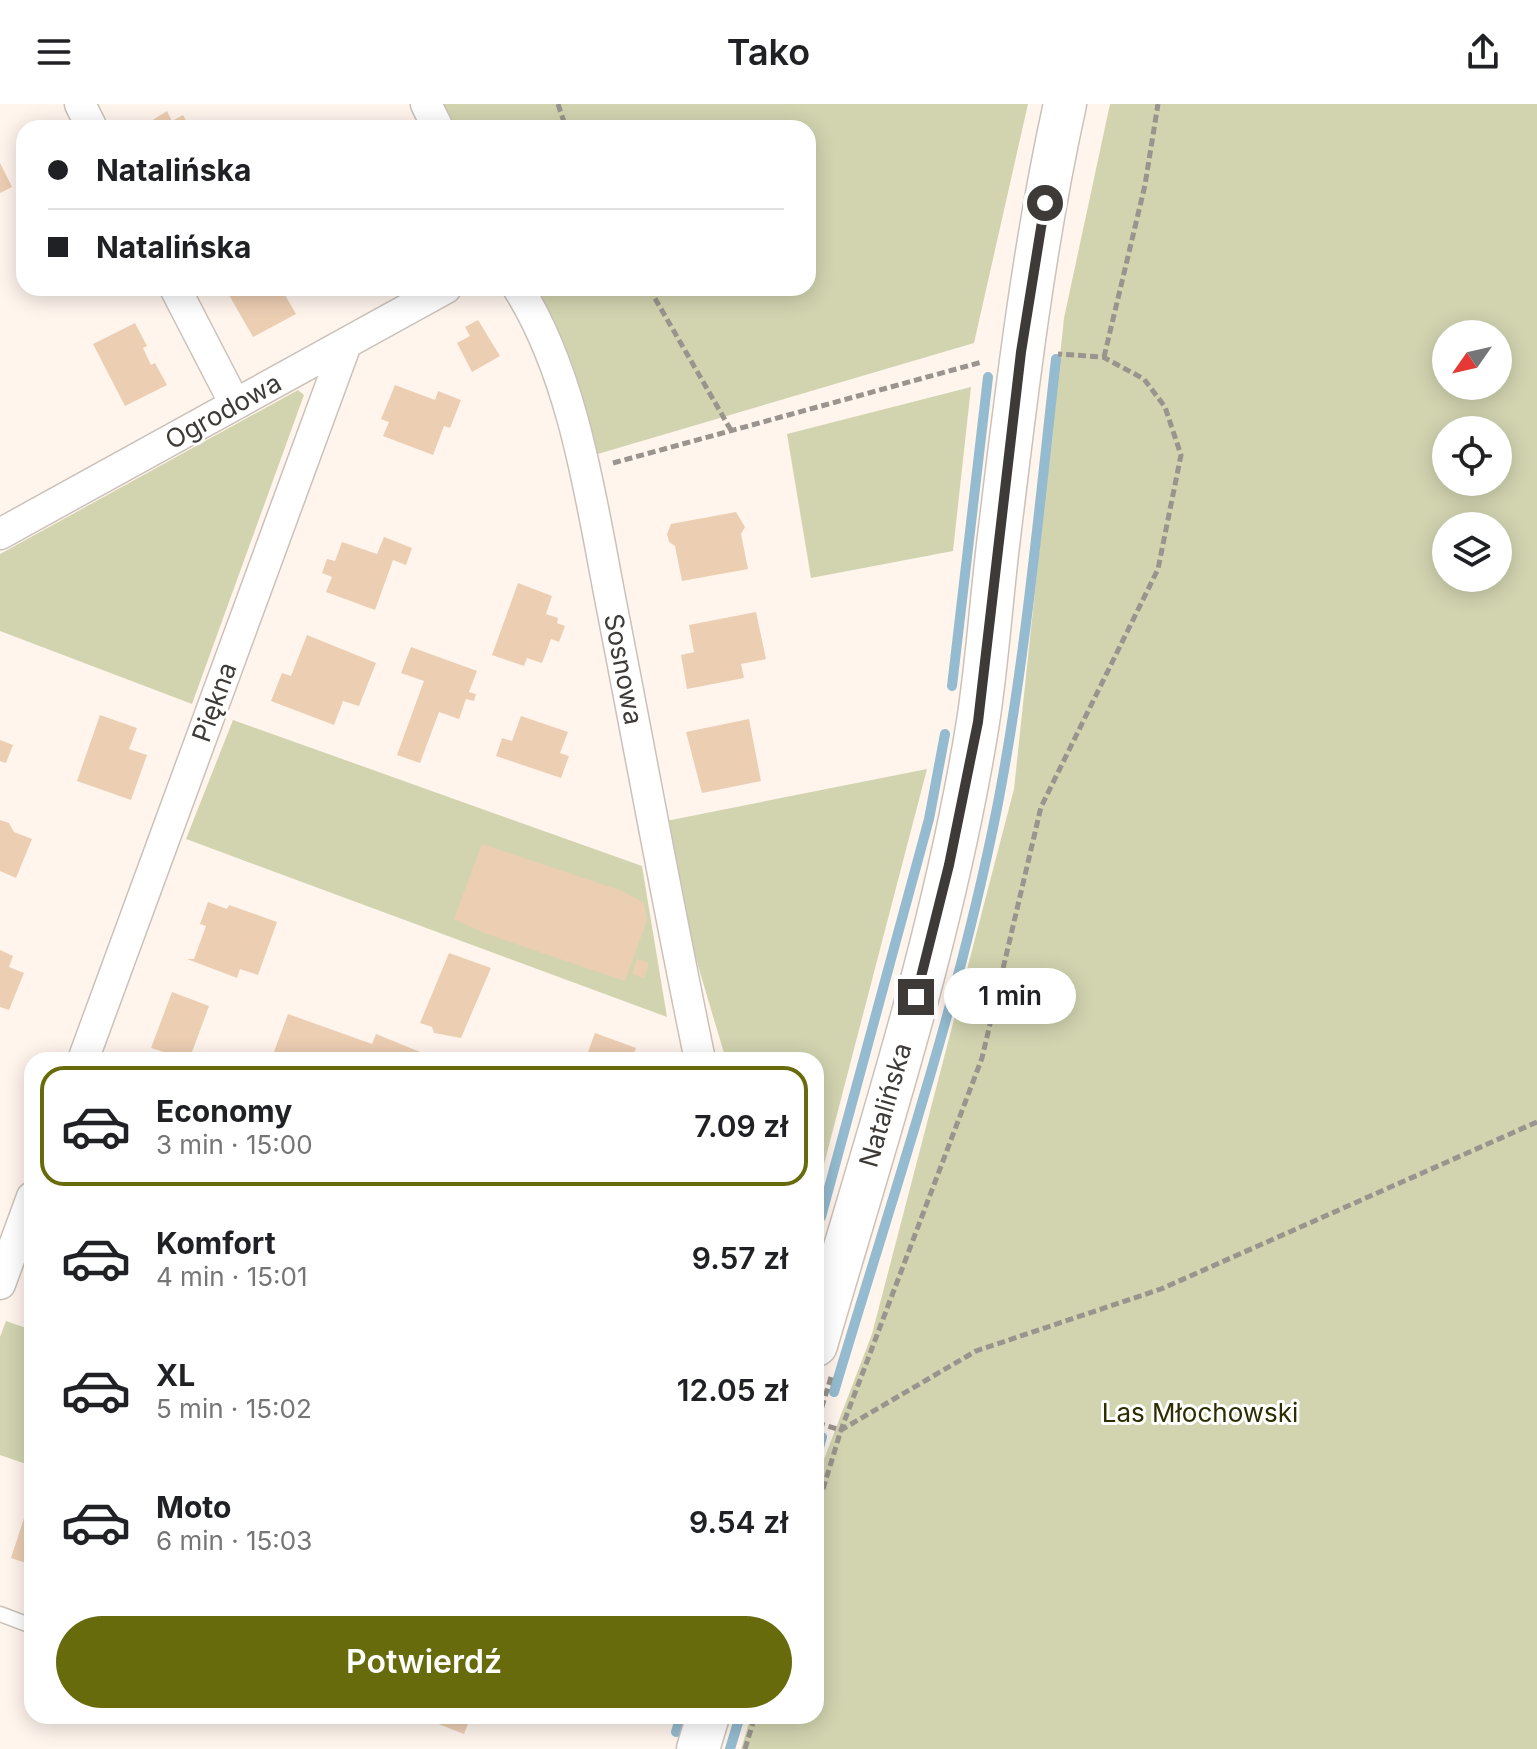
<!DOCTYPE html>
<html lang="pl">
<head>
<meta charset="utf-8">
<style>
	body { margin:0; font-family:Inter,sans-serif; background:#f2f2f2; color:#202124; height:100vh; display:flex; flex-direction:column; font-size:30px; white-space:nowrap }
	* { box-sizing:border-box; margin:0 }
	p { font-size:26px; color:#757577 }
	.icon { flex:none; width:44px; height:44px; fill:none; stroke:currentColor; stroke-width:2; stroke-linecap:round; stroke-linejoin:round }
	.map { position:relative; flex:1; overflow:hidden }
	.drawer { position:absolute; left:24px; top:948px; width:800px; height:672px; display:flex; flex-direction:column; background:#fff; border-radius:24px; box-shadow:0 4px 20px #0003 }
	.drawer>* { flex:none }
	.top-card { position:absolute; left:16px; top:16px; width:800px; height:176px; border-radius:24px; box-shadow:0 4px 20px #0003; display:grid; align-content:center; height:176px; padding:0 32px; background:#fff }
	.needle { width:52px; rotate:236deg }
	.tools { position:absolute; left:1432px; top:216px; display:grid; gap:16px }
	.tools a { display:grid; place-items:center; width:80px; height:80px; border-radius:50%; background:#fff; box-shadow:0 4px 20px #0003; font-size:40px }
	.end { position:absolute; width:36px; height:36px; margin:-18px; border:10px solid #3e3a37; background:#fff; box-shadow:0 0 0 4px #fff }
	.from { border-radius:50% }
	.bubble { position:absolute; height:56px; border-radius:28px; background:#fff; box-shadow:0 4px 20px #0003; font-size:26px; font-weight:600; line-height:56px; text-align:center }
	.top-card b { display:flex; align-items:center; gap:28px; height:76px; font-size:30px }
	.top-card b+b { border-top:2px solid #e0e0e0 }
	.top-card i { width:20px; height:20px; background:#202124 }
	ul { padding:14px 0 0; list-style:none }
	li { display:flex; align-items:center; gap:24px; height:120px; margin:0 16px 12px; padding:0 16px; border:4px solid transparent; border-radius:24px }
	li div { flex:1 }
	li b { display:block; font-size:30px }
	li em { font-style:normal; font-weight:600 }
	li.on { border-color:#676b0c }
	li>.icon { width:72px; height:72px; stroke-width:1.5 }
	.primary-button { display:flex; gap:16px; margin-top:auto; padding:16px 32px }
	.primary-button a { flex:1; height:92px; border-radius:48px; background:#676b0c; color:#fff; font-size:32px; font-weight:600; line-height:92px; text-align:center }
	header { display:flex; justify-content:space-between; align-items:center; height:104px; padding:0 32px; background:#fff; font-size:36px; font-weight:600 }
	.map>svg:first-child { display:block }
	.green { fill:#d2d4b0; fill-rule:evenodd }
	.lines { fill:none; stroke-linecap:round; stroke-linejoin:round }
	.stream { stroke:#94bbcf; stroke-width:10 }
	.building { fill:#ecceb3 }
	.lane-casing { stroke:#cac1ba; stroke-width:17 }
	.street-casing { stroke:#cac1ba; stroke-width:33 }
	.secondary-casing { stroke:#cac1ba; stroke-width:45 }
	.path { stroke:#9a948e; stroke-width:5; stroke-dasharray:8 4; stroke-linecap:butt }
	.lane { stroke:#fff; stroke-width:14 }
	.street { stroke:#fff; stroke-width:30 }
	.secondary { stroke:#fff; stroke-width:42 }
	.route { stroke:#3e3a37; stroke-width:10 }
	.labels { text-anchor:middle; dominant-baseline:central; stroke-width:6; stroke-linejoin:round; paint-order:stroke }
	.street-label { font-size:26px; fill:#3e3a37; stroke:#fff }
	.park-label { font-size:26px; fill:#2d2d00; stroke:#fff }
</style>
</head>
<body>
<header><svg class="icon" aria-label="menu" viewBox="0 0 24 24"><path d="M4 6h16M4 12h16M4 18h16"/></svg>Tako<svg class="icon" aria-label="share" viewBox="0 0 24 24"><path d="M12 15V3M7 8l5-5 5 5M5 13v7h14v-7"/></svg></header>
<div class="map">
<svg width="1537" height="1645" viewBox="0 0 1537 1645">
	<rect width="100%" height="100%" fill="#fff5ed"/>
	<path class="green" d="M 438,0 L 1028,0 L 974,239 L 591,352 L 533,184 L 808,184 L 808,24 L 450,24 Z
		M 1110,0 L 1537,0 L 1537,1645 L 741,1645 L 751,1612 L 816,1612 L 816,1376 L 872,1230 L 1014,685 L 1064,214 ZM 1498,230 L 1498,282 L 1446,282 L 1446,230 ZM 1446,326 L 1498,326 L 1498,378 L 1446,378 ZM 1498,422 L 1498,474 L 1446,474 L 1446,422 Z
		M 971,283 L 953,447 L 811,474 L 787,330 Z
		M 298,286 L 304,291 L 192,600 L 0,527 L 0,450 Z
		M 233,616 L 642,762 L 667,913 L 186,735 Z
		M 927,665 L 816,1091 L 816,956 L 726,956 L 694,848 L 666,717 Z
		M 6,1217 L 32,1226 L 32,1362 L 0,1351 L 0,1233 Z"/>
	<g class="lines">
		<path class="stream" d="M 952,582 L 988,273
			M 821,1113 L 929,715 L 945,630
			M 834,1288 C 892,1093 959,899 998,699 C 1026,553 1039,403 1056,255
			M 816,1354 L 822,1333
			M 676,1628 L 681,1612
			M 730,1645 L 740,1612"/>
	</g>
	<path class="building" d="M 167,7 L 172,17 L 183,11 L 190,24 L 140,24 Z
		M 0,59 L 12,83 L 0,89 Z
		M 225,184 L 281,184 L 296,210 L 253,233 Z
		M 478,216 L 500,252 L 472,268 L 457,239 L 470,232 L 465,223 Z
		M 135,219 L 147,242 L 143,244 L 151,261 L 155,259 L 167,281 L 125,302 L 93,240 Z
		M 395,281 L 435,296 L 438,287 L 461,296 L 450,324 L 444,322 L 433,351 L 383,332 L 389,318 L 381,315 Z
		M 736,408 L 745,423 L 741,430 L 748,465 L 682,477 L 675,442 L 669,438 L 667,430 L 671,420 Z
		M 384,433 L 412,444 L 406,461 L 393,456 L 375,506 L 326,488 L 332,473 L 322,469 L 327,455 L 335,457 L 342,438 L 377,450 Z
		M 518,479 L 552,492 L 546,510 L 558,514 L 557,519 L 565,522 L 559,538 L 551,535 L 542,559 L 527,554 L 524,562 L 492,551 Z
		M 756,508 L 766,555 L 741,560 L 744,574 L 687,585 L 681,551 L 694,548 L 689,521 Z
		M 307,531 L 376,559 L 359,602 L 343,597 L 334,621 L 271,597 L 282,569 L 291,572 Z
		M 411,543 L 477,567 L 469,588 L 476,590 L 474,597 L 466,595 L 459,615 L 439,608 L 420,659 L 397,651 L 424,577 L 401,569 Z
		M 100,611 L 137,624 L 129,645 L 147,651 L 131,696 L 77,677 Z
		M 521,612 L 568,628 L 560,649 L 569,652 L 561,674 L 496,652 L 502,634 L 512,637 Z
		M 749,615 L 761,677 L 702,689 L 686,628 Z
		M 0,636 L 13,641 L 6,659 L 0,657 Z
		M 0,716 L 9,719 L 14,728 L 32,735 L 16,774 L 0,767 Z
		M 482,740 L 622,787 L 644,799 L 647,816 L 625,877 L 484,829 L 454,815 Z
		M 208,798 L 227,805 L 229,801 L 277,818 L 258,871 L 240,865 L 237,874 L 187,855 L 194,855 L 206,822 L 200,820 Z
		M 0,846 L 13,852 L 9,863 L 24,869 L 9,906 L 0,903 Z
		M 449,849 L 491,864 L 461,934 L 434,929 L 432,923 L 420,919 Z
		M 637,855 L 649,859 L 644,874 L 632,870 Z
		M 172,888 L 209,902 L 189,956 L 151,944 Z
		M 288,910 L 372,940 L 376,930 L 430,952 L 429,956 L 271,956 Z
		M 595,929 L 636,944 L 632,956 L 585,956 Z
		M 28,1402 L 32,1403 L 32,1461 L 11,1454 Z
		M 418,1612 L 471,1612 L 464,1630 Z"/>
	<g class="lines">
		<defs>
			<path id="lane" d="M 0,1510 L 32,1522"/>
			<path id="street" d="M 80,0 L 92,24
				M 426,0 L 438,24
				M 175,184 L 235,300
				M 518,184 C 576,276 592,403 613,509 C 642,658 669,807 700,956
				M 0,430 L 446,184
				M 83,956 L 346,240
				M 0,1180 L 32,1093"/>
			<path id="secondary" d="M 816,1241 C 876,1036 944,830 978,618 C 987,560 991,500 998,441 C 1016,293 1033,145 1065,0
				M 698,1645 L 708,1612"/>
		</defs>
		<use href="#lane" class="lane-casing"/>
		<use href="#street" class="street-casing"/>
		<use href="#secondary" class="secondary-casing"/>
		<path class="path" d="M 558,0 L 566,24
			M 649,184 L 732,328
			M 1104,253 L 1145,81 L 1158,0
			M 613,359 L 982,258
			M 831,1273 L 817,1319 L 841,1326 L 976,1247 L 1161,1185 L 1537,1018
			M 816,1408 L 841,1326 L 982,954 L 1041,703 L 1158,465 L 1181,351 L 1165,303 L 1144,275 L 1103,253 L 1058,250
			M 745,1645 L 755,1612"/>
		<use href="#lane" class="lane"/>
		<use href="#street" class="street"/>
		<use href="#secondary" class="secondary"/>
	</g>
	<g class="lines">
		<path class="route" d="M 916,893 L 949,761 L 978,618 L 1021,248 L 1045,99"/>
	</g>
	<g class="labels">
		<g class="street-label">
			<text transform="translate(223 307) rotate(-29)">Ogrodowa</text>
			<text transform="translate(624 565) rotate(79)">Sosnowa</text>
			<text transform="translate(214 598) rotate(-70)">Piękna</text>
			<text transform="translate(885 1001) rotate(-74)">Natalińska</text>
		</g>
		<g class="park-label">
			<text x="1200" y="1308">Las Młochowski</text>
		</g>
	</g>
</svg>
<div class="tools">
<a><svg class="needle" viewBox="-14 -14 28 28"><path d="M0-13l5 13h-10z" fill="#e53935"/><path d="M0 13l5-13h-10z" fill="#757577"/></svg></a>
<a><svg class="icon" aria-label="locate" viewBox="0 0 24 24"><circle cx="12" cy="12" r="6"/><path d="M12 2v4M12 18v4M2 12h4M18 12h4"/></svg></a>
<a><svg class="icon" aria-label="layers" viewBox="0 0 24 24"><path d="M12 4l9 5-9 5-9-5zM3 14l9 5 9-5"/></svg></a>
</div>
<i class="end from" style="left:1045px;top:99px"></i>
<i class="end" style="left:916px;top:893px"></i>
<div class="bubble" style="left:944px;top:864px;width:132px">1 min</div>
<div class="top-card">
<b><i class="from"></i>Natalińska</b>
<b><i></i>Natalińska</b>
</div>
<section class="drawer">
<ul>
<li class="on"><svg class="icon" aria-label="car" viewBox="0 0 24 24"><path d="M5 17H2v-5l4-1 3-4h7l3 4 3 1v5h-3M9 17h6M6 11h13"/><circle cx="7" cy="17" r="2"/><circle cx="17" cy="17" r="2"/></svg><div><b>Economy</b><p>3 min · 15:00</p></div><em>7.09 zł</em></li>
<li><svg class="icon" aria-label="car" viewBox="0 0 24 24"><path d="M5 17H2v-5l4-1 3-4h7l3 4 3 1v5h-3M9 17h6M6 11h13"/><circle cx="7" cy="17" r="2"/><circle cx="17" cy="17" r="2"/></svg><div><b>Komfort</b><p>4 min · 15:01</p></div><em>9.57 zł</em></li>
<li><svg class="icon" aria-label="car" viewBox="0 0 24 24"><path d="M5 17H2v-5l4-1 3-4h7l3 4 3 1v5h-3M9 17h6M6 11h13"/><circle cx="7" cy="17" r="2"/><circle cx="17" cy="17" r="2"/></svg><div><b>XL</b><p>5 min · 15:02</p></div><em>12.05 zł</em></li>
<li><svg class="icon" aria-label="car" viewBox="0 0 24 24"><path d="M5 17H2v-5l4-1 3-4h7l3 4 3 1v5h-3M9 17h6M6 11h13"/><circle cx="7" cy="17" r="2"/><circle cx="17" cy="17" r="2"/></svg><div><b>Moto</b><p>6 min · 15:03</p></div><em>9.54 zł</em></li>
</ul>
<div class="primary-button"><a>Potwierdź</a></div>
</section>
</div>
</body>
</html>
